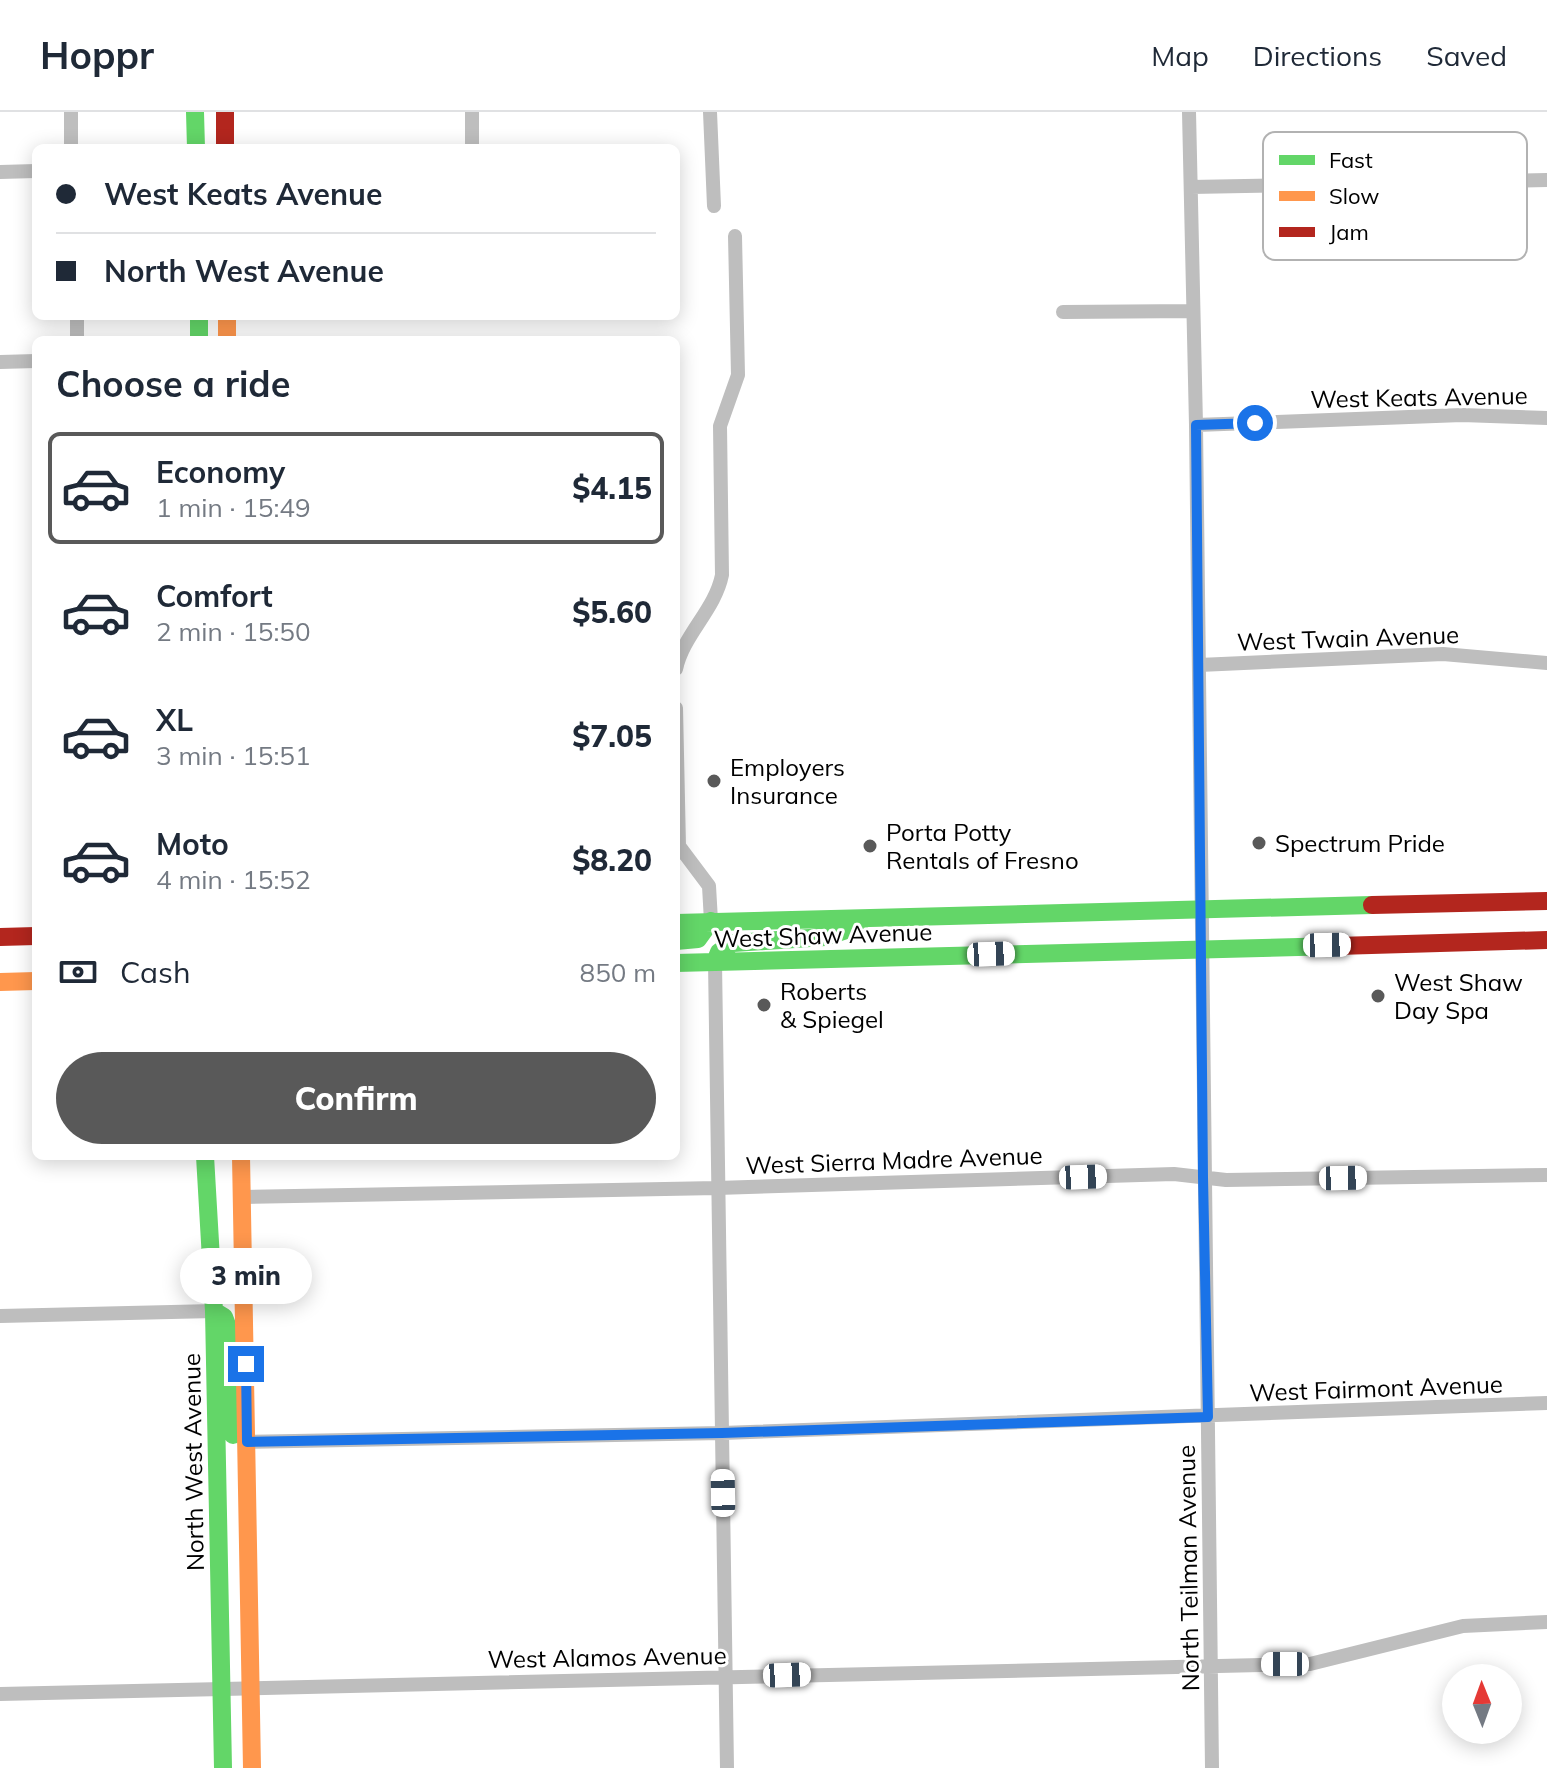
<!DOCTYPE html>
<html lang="en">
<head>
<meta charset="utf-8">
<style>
	body { margin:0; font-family:Mulish,sans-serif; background:#f6f6f7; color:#1f2937; height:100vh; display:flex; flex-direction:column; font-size:30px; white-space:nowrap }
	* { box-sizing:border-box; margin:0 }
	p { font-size:26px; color:#747a83 }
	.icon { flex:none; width:44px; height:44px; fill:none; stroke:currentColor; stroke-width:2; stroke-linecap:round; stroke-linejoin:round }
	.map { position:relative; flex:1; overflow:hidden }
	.details { position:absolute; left:32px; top:224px; width:648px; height:824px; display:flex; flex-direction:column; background:#fff; border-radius:12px; box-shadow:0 4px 20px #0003 }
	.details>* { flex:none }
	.banner { position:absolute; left:32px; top:32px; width:648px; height:176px; border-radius:12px; box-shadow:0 4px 20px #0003; display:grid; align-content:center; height:176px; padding:0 24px; background:#fff }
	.needle { width:52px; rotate:359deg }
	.fabs { position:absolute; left:1442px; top:1552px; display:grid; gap:16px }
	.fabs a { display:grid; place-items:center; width:80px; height:80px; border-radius:50%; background:#fff; box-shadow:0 4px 20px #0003; font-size:40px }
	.end { position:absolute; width:36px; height:36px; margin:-18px; border:10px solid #1a73e8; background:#fff; box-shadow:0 0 0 4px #fff }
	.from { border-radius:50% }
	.bubble { position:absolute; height:56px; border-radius:28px; background:#fff; box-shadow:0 4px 20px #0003; font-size:26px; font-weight:800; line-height:56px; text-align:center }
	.car { position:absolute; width:24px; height:48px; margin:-24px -12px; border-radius:10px; box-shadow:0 0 6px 2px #0007; background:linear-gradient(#fff 24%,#345 0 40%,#fff 0 76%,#345 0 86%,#fff 0) }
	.banner b { display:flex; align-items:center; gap:28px; height:76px; font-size:30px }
	.banner b+b { border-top:2px solid #e0e1e3 }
	.banner i { width:20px; height:20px; background:#1f2937 }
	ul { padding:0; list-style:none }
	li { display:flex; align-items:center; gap:24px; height:112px; margin:0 16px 12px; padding:0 8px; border:4px solid transparent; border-radius:12px }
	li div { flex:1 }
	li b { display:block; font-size:30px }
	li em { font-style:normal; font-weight:800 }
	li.current { border-color:#595959 }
	li>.icon { width:72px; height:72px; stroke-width:1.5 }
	h2 { padding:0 24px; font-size:36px; line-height:96px }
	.pay { display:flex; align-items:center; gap:20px; height:88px; padding:0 24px; font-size:30px }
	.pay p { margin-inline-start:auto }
	.cta { display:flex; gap:16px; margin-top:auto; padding:16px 24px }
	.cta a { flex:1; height:92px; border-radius:48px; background:#595959; color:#fff; font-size:32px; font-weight:800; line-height:92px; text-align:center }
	header { display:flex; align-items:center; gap:48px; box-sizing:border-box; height:112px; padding:0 40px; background:#fff; border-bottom:2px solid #e0e1e3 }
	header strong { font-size:38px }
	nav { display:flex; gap:44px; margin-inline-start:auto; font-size:28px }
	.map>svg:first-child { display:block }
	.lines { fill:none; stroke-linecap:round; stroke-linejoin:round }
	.street { stroke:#bebebe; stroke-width:14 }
	.fast { stroke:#63d668; stroke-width:18 }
	.slow { stroke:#ff974d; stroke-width:18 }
	.jam { stroke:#b3261e; stroke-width:18 }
	.route { stroke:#1a73e8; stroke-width:10 }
	.poi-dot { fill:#595959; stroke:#fff; stroke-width:3 }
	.labels { text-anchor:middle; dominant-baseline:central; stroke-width:6; stroke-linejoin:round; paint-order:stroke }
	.street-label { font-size:24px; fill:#000; stroke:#fff }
	.poi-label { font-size:24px; fill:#000; stroke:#fff; text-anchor:start }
	.key { fill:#fff; stroke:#b2b2b2; stroke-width:2 }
	.key-label { font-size:22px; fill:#000 }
</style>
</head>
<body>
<header>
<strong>Hoppr</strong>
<nav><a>Map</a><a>Directions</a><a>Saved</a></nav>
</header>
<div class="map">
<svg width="1547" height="1656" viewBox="0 0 1547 1656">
	<rect width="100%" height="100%" fill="#fff"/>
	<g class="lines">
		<path class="street" d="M 71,0 L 71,34
			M 472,0 L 472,36
			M 710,0 L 714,94
			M 1189,0 L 1196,313 L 1212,1656
			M 0,60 L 36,59
			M 1191,75 L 1547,68
			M 1063,200 L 1193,199
			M 77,204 L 77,228
			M 0,250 L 36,249
			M 1196,313 L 1462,303 L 1547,306
			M 1199,553 L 1443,542 L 1547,551
			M 676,557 C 683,523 715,498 722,463 L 720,314 L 738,263 L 735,124
			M 676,596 L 679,734 L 676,742
			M 679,734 L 709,774 L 711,809
			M 715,850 L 727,1656
			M 242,1085 L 717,1076 L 1174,1062 L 1226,1068 L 1547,1063
			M 0,1204 L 214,1199
			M 247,1330 L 722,1321 L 1547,1291
			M 0,1582 L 1310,1552 L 1463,1514 L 1547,1510"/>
		<path class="fast" d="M 195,0 L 196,36
			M 199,204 L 199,228
			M 676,811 L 1372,793
			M 676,829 L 698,827 L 711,809
			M 715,850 L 719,840 L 733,831 L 825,825 L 859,814
			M 676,851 L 1337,834
			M 205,1044 L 214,1199 L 223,1656
			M 214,1199 L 224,1205 L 230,1221 L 233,1323"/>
		<path class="slow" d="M 227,204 L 227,228
			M 0,870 L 36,869
			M 241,1044 L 252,1656"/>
		<path class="jam" d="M 225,0 L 225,36
			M 1372,793 L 1547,789
			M 0,825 L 36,824
			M 1337,834 L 1547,828"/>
	</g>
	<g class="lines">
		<path class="route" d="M 246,1252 L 247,1330 L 722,1321 L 1208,1305 L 1203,1065 L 1196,313 L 1255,311"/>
	</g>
	<g class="poi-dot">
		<circle cx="714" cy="669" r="8"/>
		<circle cx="1259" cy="731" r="8"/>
		<circle cx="870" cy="734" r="8"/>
		<circle cx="1378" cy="884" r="8"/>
		<circle cx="764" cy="893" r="8"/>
	</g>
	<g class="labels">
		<g class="street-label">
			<text transform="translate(1419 285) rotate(-1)">West Keats Avenue</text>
			<text transform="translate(1348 526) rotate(-2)">West Twain Avenue</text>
			<text transform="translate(823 823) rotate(-2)">West Shaw Avenue</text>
			<text transform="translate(894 1048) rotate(-2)">West Sierra Madre Avenue</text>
			<text transform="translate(1376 1276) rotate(-2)">West Fairmont Avenue</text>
			<text transform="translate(193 1350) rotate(-91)">North West Avenue</text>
			<text transform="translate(1188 1456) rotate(-91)">North Teilman Avenue</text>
			<text transform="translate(607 1545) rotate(-1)">West Alamos Avenue</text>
		</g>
		<g class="poi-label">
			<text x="730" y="655">Employers<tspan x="730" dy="28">Insurance</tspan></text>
			<text x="886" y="720">Porta Potty<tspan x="886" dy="28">Rentals of Fresno</tspan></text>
			<text x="1275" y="731">Spectrum Pride</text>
			<text x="1394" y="870">West Shaw<tspan x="1394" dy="28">Day Spa</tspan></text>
			<text x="780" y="879">Roberts<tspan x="780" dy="28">&amp; Spiegel</tspan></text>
		</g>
	</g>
	<rect x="1263" y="20" width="264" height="128" rx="12" class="key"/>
	<rect x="1279" y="43" width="36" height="10" fill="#63d668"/>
	<rect x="1279" y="79" width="36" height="10" fill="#ff974d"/>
	<rect x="1279" y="115" width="36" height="10" fill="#b3261e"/>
	<g class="key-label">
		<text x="1329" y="56">Fast</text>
		<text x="1329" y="92">Slow</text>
		<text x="1329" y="128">Jam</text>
	</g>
</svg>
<div class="fabs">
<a><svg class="needle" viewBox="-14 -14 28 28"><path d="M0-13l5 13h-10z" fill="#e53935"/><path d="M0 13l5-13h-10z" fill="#747a83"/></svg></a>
</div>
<i class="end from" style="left:1255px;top:311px"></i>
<i class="end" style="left:246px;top:1252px"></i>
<div class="bubble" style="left:180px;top:1136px;width:132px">3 min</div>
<i class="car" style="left:1327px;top:833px;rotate:89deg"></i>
<i class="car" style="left:991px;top:842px;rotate:88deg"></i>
<i class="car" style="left:1083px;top:1065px;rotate:88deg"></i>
<i class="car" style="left:1343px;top:1066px;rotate:89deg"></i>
<i class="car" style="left:723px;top:1381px;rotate:359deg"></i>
<i class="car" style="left:1285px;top:1552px;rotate:270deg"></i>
<i class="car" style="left:787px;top:1563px;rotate:88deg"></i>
<div class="banner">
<b><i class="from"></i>West Keats Avenue</b>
<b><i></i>North West Avenue</b>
</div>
<section class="details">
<h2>Choose a ride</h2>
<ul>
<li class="current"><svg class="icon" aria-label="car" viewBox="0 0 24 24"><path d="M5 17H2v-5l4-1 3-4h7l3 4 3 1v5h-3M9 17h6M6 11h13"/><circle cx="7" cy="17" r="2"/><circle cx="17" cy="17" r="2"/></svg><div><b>Economy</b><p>1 min · 15:49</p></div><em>$4.15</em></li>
<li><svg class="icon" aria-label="car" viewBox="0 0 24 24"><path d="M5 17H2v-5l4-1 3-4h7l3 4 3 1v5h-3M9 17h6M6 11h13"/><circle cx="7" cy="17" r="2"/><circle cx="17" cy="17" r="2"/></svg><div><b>Comfort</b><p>2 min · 15:50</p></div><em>$5.60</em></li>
<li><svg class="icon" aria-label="car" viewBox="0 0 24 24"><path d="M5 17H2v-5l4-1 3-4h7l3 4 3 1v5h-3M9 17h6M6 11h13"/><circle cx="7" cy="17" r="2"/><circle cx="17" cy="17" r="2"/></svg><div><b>XL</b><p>3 min · 15:51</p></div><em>$7.05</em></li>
<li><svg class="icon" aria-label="car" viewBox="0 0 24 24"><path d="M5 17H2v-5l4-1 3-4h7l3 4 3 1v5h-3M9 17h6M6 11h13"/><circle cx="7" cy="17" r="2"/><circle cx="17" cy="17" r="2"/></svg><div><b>Moto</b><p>4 min · 15:52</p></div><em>$8.20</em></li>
</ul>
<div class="pay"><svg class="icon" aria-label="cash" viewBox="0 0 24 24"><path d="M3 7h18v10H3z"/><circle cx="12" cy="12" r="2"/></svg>Cash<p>850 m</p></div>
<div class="cta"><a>Confirm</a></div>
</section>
</div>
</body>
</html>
